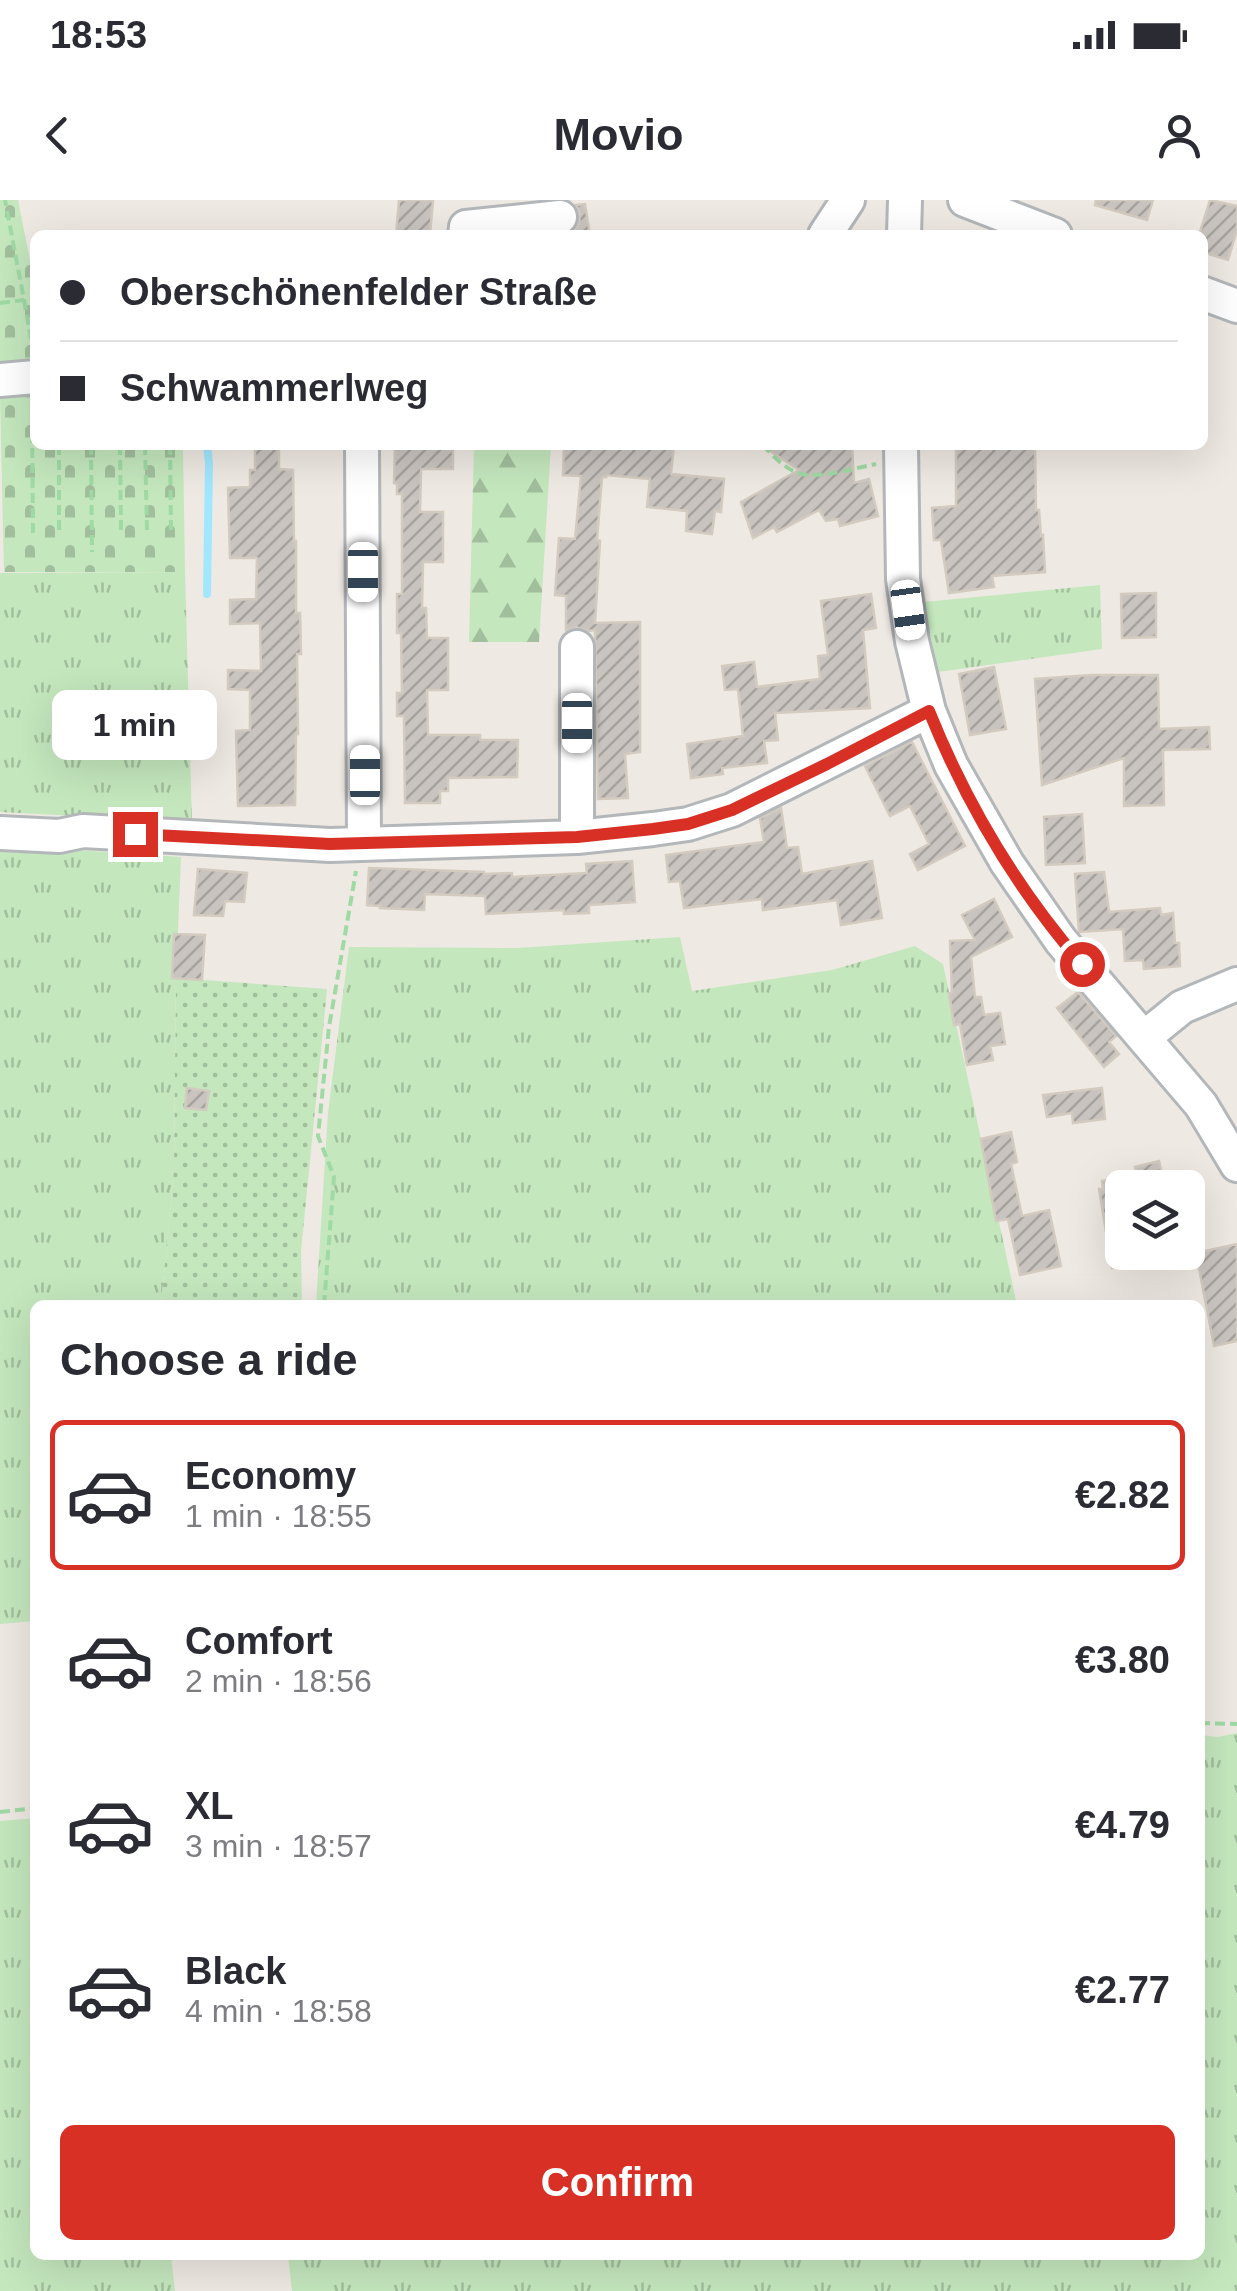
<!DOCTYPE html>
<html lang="en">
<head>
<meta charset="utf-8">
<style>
	body { margin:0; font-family:Helvetica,sans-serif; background:#f2f2f3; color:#2b2b33; height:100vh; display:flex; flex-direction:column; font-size:38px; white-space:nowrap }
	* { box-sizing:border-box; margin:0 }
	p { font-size:32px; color:#7c7c81 }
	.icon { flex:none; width:55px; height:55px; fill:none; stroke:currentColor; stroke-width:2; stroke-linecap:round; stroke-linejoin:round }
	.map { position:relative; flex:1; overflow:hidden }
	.sheet { position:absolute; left:30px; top:1100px; width:1175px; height:960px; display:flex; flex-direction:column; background:#fff; border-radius:15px; box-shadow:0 10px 40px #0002 }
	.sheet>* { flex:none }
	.top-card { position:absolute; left:30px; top:30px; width:1178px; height:220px; border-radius:15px; box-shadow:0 10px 40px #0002; display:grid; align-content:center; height:220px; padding:0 30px; background:#fff }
	.tools { position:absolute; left:1105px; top:970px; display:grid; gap:20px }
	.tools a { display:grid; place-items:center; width:100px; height:100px; border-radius:15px; background:#fff; box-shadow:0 10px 40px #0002; font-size:50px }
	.end { position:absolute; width:45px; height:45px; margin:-22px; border:12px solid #d93025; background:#fff; box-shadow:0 0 0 5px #fff }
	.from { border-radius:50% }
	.bubble { position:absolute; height:70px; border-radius:15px; background:#fff; box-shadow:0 10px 40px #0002; font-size:32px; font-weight:600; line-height:70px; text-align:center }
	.car { position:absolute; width:30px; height:60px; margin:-30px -15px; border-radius:12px; box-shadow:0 0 8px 2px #0007; background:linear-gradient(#fff 24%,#345 0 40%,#fff 0 76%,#345 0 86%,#fff 0) }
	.top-card b { display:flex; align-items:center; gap:35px; height:95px; font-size:38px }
	.top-card b+b { border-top:2px solid #e1e1e2 }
	.top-card i { width:25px; height:25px; background:#2b2b33 }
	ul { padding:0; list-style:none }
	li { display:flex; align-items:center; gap:30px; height:150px; margin:0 20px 15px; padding:0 10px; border:5px solid transparent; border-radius:15px }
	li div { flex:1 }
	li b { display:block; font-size:38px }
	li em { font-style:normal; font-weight:600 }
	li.active { border-color:#d93025 }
	li>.icon { width:90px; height:90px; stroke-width:1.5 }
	h2 { padding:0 30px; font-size:45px; line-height:120px }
	.cta { display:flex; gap:20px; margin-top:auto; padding:20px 30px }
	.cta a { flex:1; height:115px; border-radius:15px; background:#d93025; color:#fff; font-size:40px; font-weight:600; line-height:115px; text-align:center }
	.status { display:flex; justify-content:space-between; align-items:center; height:70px; padding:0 50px; background:#fff; direction:ltr }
	.status svg { height:28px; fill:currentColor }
	header { display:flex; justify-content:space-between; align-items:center; height:130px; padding:0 30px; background:#fff; font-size:45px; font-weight:600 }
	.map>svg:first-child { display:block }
	.grass { fill:url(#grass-tufts) }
	.forest { fill:url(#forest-firs) }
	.cemetery { fill:url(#cemetery-stones) }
	.garden { fill:url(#garden-dots) }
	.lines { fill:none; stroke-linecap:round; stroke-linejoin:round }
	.stream { stroke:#a1e7ff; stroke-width:8 }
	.building { fill:url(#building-hatch); stroke:#d3cac0; stroke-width:2.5 }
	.minor-casing { stroke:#b3b7ba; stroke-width:38 }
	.path { stroke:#9fdaa4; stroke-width:4; stroke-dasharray:10 5; stroke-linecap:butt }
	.minor { stroke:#fff; stroke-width:32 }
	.route { stroke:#d93025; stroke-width:12 }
</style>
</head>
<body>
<div class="status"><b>18:53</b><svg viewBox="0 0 49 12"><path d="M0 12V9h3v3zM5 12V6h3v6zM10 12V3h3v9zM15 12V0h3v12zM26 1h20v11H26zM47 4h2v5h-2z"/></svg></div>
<header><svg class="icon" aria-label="back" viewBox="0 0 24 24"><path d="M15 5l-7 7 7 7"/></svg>Movio<svg class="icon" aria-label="person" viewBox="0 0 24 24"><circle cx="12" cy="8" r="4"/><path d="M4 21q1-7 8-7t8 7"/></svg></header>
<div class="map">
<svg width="1237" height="2091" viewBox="0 0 1237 2091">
	<defs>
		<pattern id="grass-tufts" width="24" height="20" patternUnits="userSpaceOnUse" patternTransform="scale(2.5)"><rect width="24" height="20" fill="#c4e7bd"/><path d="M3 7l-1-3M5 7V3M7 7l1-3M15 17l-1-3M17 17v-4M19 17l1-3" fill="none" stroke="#a2bf9d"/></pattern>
		<pattern id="forest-firs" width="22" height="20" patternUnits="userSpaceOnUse" patternTransform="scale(2.5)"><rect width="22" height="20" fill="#c4e7bd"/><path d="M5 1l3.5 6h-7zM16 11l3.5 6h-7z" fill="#a2bf9d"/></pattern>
		<pattern id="cemetery-stones" width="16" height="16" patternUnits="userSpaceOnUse" patternTransform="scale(2.5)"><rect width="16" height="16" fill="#c4e7bd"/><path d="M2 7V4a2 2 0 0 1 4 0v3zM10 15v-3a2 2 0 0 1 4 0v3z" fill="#a2bf9d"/></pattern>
		<pattern id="garden-dots" width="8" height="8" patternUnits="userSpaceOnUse" patternTransform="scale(2.5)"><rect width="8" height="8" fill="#c4e7bd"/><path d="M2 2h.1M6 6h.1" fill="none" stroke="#a2bf9d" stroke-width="1.8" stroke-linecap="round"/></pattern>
		<pattern id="building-hatch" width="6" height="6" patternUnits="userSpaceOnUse" patternTransform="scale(2.5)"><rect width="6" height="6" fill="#c9c4bf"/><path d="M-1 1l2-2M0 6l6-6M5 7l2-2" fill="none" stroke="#a6a39f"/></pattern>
	</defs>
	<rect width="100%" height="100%" fill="#eee9e2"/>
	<path class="grass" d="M 185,372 L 192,622 L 0,612 L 0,373 Z
		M 1100,385 L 1102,449 L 938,472 L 924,402 Z
		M 0,645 L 181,657 L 176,778 L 174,969 L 161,1105 L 35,1105 L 35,1421 L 0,1424 Z
		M 680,737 L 692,791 L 832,770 L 915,746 L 943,764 L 1017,1105 L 316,1105 L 328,913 L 349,747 L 517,748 Z
		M 1237,1533 L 1237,2091 L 292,2091 L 288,2055 L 1200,2055 L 1200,1535 L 1218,1537 Z
		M 35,1618 L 35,2055 L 171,2055 L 175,2091 L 0,2091 L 0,1621 Z"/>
	<path class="forest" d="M 474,245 L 551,245 L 539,442 L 469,442 Z"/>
	<path class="cemetery" d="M 0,0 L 18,0 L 35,86 L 35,160 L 0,164 Z
		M 35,193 L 35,245 L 183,245 L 185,372 L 4,372 L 0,195 Z"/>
	<path class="garden" d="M 176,778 L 327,789 L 301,1051 L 302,1105 L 161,1105 L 174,969 Z"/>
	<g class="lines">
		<path class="stream" d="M 207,394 L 209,263 L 207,245"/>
	</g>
	<path class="building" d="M 399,0 L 433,0 L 430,35 L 396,35 Z
		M 1096,0 L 1153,0 L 1147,20 L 1095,5 Z
		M 1210,0 L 1237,6 L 1237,30 L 1228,60 L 1202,52 L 1202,35 L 1199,35 Z
		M 585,4 L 590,35 L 567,35 L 572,32 L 579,24 L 580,14 L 576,5 Z
		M 255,245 L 279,245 L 279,269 L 293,270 L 294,341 L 296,341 L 296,413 L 300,413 L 301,454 L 297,454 L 298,534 L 296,534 L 295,605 L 238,606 L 236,531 L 250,530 L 250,490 L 228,489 L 228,470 L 261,471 L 260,423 L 230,424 L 230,400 L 256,399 L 257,358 L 230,358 L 228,288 L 250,287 L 250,270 L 255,270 Z
		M 564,245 L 674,245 L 671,274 L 724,279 L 721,312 L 715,311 L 712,334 L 686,331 L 687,311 L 647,307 L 650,279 L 606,275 L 606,277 L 602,277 L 597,340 L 600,341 L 595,423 L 640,422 L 640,552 L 625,554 L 628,598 L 598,599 L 595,430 L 588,431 L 576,427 L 566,430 L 566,396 L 555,395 L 559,338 L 575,339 L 581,276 L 563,275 Z
		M 761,245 L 852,245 L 854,283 L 869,279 L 878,316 L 840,326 L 838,319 L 826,321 L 819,310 L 777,332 L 774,327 L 753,338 L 741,302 L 799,270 Z
		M 956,245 L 1035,245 L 1036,310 L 1039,310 L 1041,336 L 1043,335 L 1045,372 L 992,376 L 994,387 L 949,393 L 941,340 L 934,340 L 932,308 L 956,306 Z
		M 395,246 L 453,246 L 453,269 L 421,269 L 420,312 L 443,312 L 443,362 L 423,362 L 422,408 L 426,408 L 427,438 L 448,438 L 448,490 L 427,490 L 428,535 L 480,535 L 480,540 L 518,540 L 517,577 L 448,578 L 448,591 L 440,591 L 440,603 L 405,603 L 404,516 L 397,516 L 397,493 L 402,493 L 401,433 L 397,433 L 397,394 L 402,394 L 402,294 L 397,294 L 397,284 L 394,283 Z
		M 1156,393 L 1156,437 L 1122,438 L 1121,394 Z
		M 871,394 L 876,428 L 863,430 L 870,508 L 775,513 L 778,540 L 764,541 L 767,563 L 722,568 L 723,574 L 691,578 L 687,544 L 743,536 L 738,489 L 725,490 L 722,466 L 754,462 L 757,487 L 820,479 L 818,456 L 828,455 L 821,401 Z
		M 994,467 L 1006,529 L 970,535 L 959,474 Z
		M 1092,475 L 1158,475 L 1159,529 L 1209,527 L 1210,549 L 1163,550 L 1164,605 L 1124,606 L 1124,558 L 1042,585 L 1035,479 Z
		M 912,542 L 965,646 L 918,670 L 910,654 L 929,644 L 910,606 L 890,616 L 865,566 Z
		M 781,608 L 787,648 L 798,647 L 802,674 L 872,661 L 882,718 L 841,725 L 837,700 L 763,710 L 762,699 L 684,708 L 680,681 L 669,682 L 666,655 L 764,642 L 760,618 Z
		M 1082,614 L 1085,663 L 1046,665 L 1044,617 Z
		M 632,661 L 635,702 L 589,705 L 589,713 L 564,714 L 564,710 L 486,714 L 485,696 L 425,694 L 424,710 L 380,708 L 380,706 L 367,705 L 369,668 L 484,672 L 484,674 L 512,673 L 512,677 L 587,673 L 586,664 Z
		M 198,669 L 247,673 L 244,702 L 225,701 L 223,716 L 194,715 Z
		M 1104,672 L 1109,712 L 1160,708 L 1161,715 L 1173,713 L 1175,743 L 1179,743 L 1180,766 L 1144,769 L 1143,760 L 1125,761 L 1123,729 L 1079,732 L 1075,674 Z
		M 994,699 L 1012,737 L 971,757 L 975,797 L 981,797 L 984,815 L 1000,813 L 1005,844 L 990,846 L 993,860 L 967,865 L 960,824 L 954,825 L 949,793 L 952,793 L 950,741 L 975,740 L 962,715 Z
		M 174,734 L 205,735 L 202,780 L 172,778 Z
		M 1078,792 L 1116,836 L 1109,842 L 1119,854 L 1104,867 L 1057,808 Z
		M 187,888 L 209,891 L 206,910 L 185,908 Z
		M 1102,888 L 1105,919 L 1073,923 L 1072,913 L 1047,917 L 1043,895 Z
		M 1011,932 L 1017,962 L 1011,964 L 1022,1016 L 1049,1010 L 1061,1066 L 1020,1075 L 1008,1019 L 996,1021 L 981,939 Z
		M 1159,961 L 1163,979 L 1139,985 L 1135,967 Z
		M 1122,977 L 1122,1067 L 1112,1068 L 1099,989 L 1103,989 L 1102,981 Z
		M 1237,1044 L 1237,1141 L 1214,1146 L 1196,1053 Z"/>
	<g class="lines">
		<defs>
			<path id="minor" d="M 965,0 L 1055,35
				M 465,35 L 466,27 L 560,17
				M 825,35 L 848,0
				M 904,35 L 905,0
				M 1202,93 L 1237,106
				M 0,180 L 35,177
				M 362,245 L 364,642
				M 901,245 L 903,379 L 912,441 L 929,511 L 951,565 L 1007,663 L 1061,741 L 1201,905 L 1237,965
				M 0,633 L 59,636 L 83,631 L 330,645 L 577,637 L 653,629 L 688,624 L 732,610 L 929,511
				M 577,637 L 577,447
				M 1145,837 L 1182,807 L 1237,784"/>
		</defs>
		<use href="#minor" class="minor-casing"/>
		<path class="path" d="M 24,100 L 33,149
			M 0,103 L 24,100 L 5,0
			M 59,245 L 59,332
			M 91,245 L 92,352
			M 120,245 L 121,330
			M 145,245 L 147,330
			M 170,245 L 171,331
			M 763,245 C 772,255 788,272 802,274 C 823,278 855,268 876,264
			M 33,333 L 32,220 L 35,220
			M 324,1105 L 334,977 L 318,936 L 329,827 L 356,671
			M 1200,1523 L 1237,1524
			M 0,1612 L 35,1608"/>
		<use href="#minor" class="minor"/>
	</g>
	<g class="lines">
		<path class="route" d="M 135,634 L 330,644 L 577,637 L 653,629 L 688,624 L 732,610 L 827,564 L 929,511 C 966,603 1017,689 1082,764"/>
	</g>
</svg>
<div class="tools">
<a><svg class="icon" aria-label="layers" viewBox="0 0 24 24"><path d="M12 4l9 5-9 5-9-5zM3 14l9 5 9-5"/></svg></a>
</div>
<i class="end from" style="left:1082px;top:764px"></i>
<i class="end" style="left:135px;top:634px"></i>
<div class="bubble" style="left:52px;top:490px;width:165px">1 min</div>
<i class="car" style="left:363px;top:372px;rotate:180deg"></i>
<i class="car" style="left:908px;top:410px;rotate:172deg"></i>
<i class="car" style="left:577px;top:523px;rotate:180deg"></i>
<i class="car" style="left:365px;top:575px;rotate:0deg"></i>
<div class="top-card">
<b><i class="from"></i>Oberschönenfelder Straße</b>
<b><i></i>Schwammerlweg</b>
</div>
<section class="sheet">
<h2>Choose a ride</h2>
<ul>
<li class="active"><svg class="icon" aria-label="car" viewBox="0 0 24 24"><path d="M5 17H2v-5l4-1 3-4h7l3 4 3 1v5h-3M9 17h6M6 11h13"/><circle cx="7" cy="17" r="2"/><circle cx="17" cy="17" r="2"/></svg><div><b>Economy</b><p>1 min · 18:55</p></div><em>€2.82</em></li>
<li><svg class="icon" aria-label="car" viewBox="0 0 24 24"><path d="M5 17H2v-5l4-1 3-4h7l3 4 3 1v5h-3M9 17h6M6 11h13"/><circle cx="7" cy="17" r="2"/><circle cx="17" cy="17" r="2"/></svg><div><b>Comfort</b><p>2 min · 18:56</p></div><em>€3.80</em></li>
<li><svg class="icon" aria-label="car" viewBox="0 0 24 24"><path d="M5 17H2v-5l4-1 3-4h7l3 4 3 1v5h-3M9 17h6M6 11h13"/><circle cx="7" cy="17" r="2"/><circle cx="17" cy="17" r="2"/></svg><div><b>XL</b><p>3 min · 18:57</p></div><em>€4.79</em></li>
<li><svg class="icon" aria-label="car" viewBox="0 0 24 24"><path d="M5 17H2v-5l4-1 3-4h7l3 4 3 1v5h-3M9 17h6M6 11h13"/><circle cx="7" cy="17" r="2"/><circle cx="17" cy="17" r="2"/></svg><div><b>Black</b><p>4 min · 18:58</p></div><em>€2.77</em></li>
</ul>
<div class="cta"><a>Confirm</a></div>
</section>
</div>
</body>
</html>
